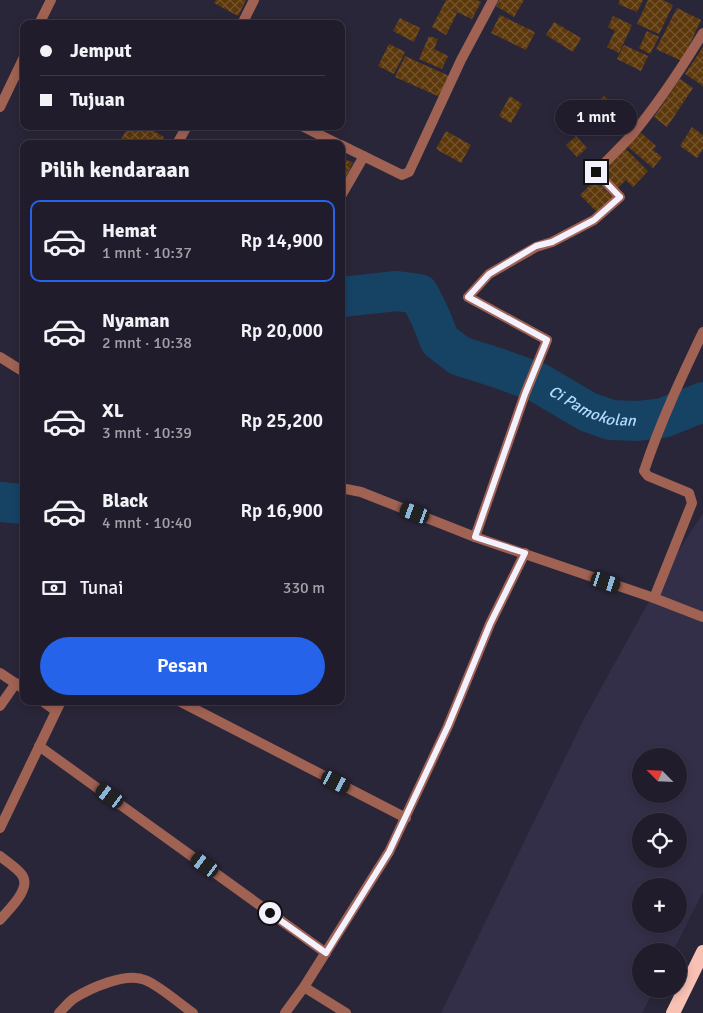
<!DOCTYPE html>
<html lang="id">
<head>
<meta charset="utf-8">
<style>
	body { margin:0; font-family:Signika,sans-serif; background:#282533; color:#f1f3f6; height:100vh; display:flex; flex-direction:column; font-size:19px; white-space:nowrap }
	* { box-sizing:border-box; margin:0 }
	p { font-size:16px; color:#a2a1a9 }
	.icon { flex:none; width:28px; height:28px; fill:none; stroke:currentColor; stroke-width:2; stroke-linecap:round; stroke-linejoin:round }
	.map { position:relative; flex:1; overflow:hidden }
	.panel { position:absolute; left:20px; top:140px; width:325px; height:565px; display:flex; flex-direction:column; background:#201c2b; border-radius:10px; box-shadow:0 2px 8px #0003,0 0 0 1px #3d3a47 }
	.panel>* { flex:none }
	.banner { position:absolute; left:20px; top:20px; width:325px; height:110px; border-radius:10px; box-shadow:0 2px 8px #0003,0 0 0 1px #3d3a47; display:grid; align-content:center; height:110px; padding:0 20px; background:#201c2b }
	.needle { width:32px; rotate:294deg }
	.tools { position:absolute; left:632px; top:748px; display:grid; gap:10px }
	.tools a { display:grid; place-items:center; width:55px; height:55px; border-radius:50%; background:#201c2b; box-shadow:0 2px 8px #0003,0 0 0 1px #3d3a47; font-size:25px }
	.end { position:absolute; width:22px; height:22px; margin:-11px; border:6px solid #f3f1fe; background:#111; box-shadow:0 0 0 2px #111 }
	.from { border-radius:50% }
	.bubble { position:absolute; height:35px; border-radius:18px; background:#201c2b; box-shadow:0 2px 8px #0003,0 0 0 1px #3d3a47; font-size:16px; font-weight:600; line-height:35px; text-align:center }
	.car { position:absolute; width:15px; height:30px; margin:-15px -8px; border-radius:6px; box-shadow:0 0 4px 1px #0007; background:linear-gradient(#222 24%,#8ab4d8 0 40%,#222 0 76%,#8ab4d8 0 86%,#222 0) }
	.banner b { display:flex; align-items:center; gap:18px; height:48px; font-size:19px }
	.banner b+b { border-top:1px solid #3d3a47 }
	.banner i { width:12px; height:12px; background:#f1f3f6 }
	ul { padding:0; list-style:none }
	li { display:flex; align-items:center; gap:15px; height:82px; margin:0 10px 8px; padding:0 10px; border:2px solid transparent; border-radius:10px }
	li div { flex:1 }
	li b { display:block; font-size:19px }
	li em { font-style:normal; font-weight:600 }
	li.on { border-color:#2563eb }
	li>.icon { width:45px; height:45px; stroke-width:1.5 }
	h2 { padding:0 20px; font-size:22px; line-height:60px }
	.pay { display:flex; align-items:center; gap:12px; height:55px; padding:0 20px; font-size:19px }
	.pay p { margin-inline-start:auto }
	.primary-button { display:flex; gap:10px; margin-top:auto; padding:10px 20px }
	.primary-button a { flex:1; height:58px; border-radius:30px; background:#2563eb; color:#fff; font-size:20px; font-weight:600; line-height:58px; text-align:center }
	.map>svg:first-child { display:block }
	.built { fill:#342f48; fill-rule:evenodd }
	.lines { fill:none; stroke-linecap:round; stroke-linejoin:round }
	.river { stroke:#164264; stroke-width:40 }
	.building { fill:url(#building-cross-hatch) }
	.minor { stroke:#a06253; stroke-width:10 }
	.tertiary { stroke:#a06253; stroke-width:10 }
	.trunk { stroke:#f8c1b4; stroke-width:14 }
	.route { stroke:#f3f1fe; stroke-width:6 }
	.labels { text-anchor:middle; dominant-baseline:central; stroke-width:4; stroke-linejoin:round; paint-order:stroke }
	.water-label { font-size:16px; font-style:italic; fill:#b4dafd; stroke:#121019 }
</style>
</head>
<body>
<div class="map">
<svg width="703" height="1013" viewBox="0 0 703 1013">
	<defs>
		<pattern id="building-cross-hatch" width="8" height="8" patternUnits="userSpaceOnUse" patternTransform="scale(1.25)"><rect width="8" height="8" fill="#5c380b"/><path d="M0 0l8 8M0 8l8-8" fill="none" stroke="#745530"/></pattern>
	</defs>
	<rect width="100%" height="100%" fill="#2a2639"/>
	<path class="built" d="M 703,513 L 703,892 L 673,951 L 641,951 L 641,989 L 654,989 L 642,1013 L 441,1013 L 584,719 L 668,567 ZM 641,756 L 679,756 L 679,794 L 641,794 ZM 641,821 L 679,821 L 679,859 L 641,859 ZM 641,886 L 679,886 L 679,924 L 641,924 Z"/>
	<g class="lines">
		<g class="river">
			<path id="s1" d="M 341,297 L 397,291 L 419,294 L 430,316 L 440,341 L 460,356 L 495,367 L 537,382 L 588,412 L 611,420 L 637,421 L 663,418 L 703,402"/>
			<path d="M 0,502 L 24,504"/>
		</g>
	</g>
	<path class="building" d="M 216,0 L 246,0 L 238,16 L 214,3 Z
		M 446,0 L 477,0 L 481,2 L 472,19 L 443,6 Z
		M 499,0 L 524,0 L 514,17 L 496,6 Z
		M 620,0 L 643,0 L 637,12 L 618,4 Z
		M 648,0 L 663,0 L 673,5 L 659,34 L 637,24 Z
		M 443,6 L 457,13 L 446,35 L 432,27 Z
		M 677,8 L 701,20 L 682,61 L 656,49 Z
		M 500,15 L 535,32 L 526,50 L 491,33 Z
		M 613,16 L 632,25 L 619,53 L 607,47 L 615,31 L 608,27 Z
		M 400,18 L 420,28 L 414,42 L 393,31 Z
		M 554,22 L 581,38 L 573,52 L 546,35 Z
		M 647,31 L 659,37 L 650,54 L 639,48 Z
		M 429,36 L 438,39 L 434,49 L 448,56 L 442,69 L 419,59 Z
		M 389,44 L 405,52 L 394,74 L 378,66 Z
		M 624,45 L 648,56 L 641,71 L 617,59 Z
		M 703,47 L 703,86 L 685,74 Z
		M 405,56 L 449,76 L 440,97 L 395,77 Z
		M 680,79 L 693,88 L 667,127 L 654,117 Z
		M 510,96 L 522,104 L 511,123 L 499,116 Z
		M 604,96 L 633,119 L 621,133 L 593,109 Z
		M 128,126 L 145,126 L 164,137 L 160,144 L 119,144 Z
		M 692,127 L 703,135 L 703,149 L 697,158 L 680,146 Z
		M 446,131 L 471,145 L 461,163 L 436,149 Z
		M 640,132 L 656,146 L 653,150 L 662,157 L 653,168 L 628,147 Z
		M 576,136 L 587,148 L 577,157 L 566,145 Z
		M 625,148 L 648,171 L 633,187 L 626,180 L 616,190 L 600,173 Z
		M 341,157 L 353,163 L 344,181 L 341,180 Z
		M 595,180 L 613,197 L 598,213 L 580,195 Z"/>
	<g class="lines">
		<path class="minor" d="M 39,24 L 51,0
			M 242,24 L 254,0
			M 0,107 L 24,57
			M 302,126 L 338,144
			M 177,144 L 187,126
			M 341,145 L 402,175 L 409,172 L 461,60 L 493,0
			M 341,196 L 364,156
			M 475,537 L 525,394 L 547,340 L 468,297 L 489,274 L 536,247 L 552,242 L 594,220 L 620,197 L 596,172 C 607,160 620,148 631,136 C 658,104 681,69 703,33
			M 654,598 L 692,503 L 689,493 L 648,476 L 644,471 C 660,423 681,378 703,332
			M 0,673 L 24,689
			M 42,701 L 56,711
			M 179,701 L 406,818
			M 0,706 L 16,683
			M 39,746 L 326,953
			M 0,828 L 61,701
			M 0,856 C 7,862 17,868 22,875 C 32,889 8,910 0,920
			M 304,987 L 346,1013
			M 59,1013 C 64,1008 68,1003 73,999 C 90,988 126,972 145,980 C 160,986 180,1004 193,1013
			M 285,1013 L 304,987 L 389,852 L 448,726 L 490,624 L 525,553"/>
		<path class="tertiary" d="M 0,357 L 24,372
			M 341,488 L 361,492 L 475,537 L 654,598 L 703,617"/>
		<path class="trunk" d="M 673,1013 L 703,952"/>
	</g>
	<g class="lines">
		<path class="route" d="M 270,913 L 326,953 L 389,852 L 448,726 L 490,624 L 525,553 L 475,537 L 525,394 L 547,340 L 468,297 L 489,274 L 536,246 L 552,242 L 594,220 L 620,197 L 596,172"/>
	</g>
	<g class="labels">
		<g class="water-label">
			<text stroke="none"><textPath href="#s1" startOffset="298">Ci Pamokolan</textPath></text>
		</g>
	</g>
</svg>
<div class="tools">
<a><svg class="needle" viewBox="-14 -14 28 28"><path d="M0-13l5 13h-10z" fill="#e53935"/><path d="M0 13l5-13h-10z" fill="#a2a1a9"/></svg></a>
<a><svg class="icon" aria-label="locate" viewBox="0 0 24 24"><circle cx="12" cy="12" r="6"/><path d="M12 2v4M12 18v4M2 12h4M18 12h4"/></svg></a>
<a>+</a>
<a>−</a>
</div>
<i class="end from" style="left:270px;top:913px"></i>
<i class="end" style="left:596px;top:172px"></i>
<div class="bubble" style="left:555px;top:100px;width:82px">1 mnt</div>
<i class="car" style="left:415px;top:513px;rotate:290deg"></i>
<i class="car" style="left:606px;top:582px;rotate:108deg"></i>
<i class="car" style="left:336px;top:782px;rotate:117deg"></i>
<i class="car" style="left:110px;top:796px;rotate:306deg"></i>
<i class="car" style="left:205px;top:865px;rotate:306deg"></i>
<div class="banner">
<b><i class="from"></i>Jemput</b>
<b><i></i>Tujuan</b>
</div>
<section class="panel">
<h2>Pilih kendaraan</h2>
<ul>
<li class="on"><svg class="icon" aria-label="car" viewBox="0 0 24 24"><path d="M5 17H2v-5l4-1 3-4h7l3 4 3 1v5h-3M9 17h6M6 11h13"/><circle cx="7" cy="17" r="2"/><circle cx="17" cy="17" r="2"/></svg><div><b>Hemat</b><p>1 mnt · 10:37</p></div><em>Rp 14,900</em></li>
<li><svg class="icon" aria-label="car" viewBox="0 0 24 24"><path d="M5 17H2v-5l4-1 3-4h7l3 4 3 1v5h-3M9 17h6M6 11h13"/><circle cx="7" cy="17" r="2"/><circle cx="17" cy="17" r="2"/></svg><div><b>Nyaman</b><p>2 mnt · 10:38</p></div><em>Rp 20,000</em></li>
<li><svg class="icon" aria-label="car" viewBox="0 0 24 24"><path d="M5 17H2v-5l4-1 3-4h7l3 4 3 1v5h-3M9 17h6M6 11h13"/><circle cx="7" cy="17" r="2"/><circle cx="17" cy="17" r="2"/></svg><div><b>XL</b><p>3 mnt · 10:39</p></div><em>Rp 25,200</em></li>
<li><svg class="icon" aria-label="car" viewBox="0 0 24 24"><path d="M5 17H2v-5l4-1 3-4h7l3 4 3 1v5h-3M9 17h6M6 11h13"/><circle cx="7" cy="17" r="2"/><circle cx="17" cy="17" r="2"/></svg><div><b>Black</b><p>4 mnt · 10:40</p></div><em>Rp 16,900</em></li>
</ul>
<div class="pay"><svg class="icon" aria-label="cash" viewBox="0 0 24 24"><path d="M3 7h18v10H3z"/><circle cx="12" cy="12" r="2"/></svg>Tunai<p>330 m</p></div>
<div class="primary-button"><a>Pesan</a></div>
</section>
</div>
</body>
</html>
